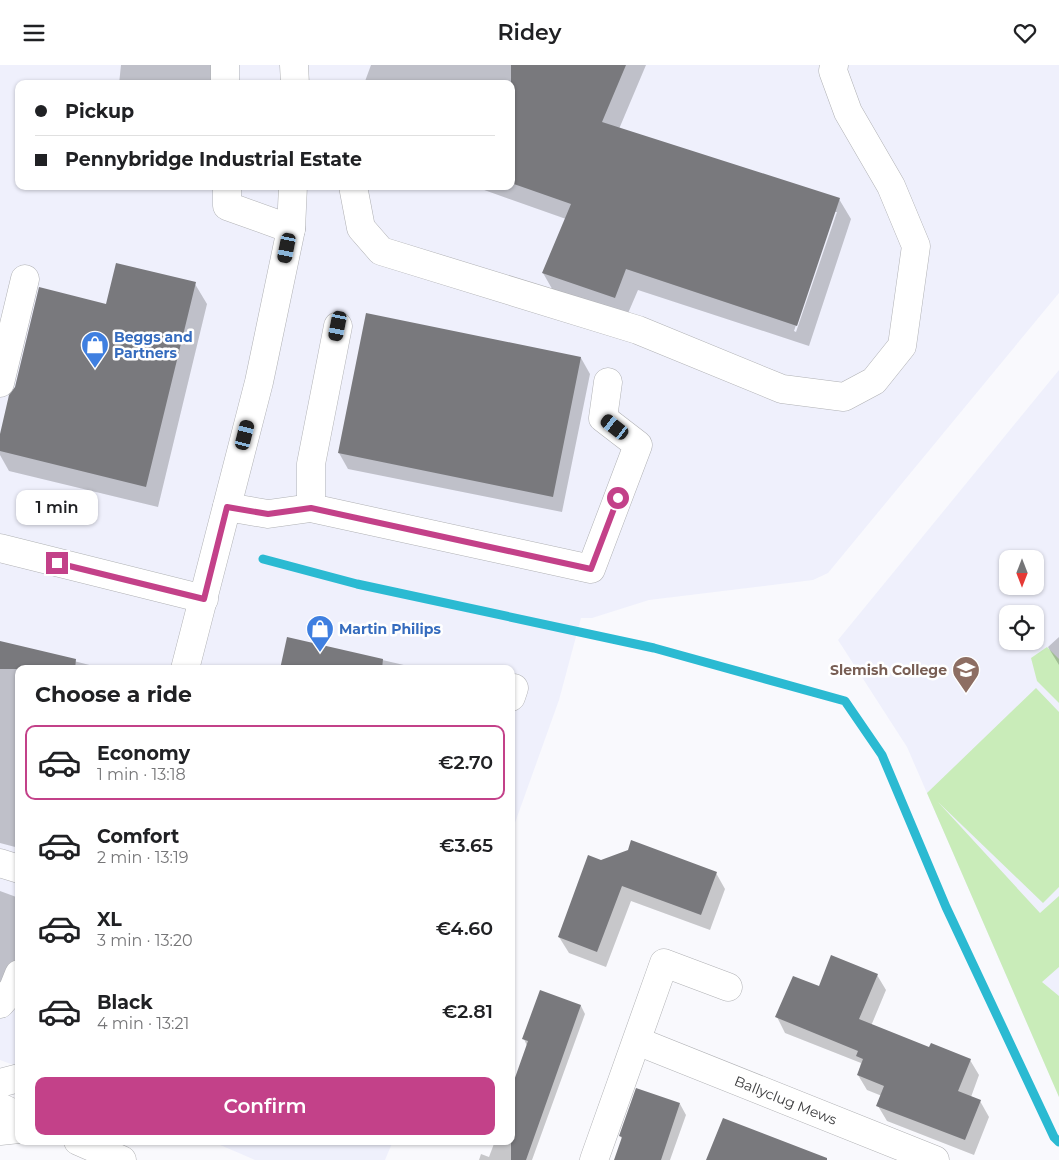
<!DOCTYPE html>
<html lang="en">
<head>
<meta charset="utf-8">
<style>
	body { margin:0; font-family:Montserrat,sans-serif; background:#f6f6f6; color:#202124; height:100vh; display:flex; flex-direction:column; font-size:19px; white-space:nowrap }
	* { box-sizing:border-box; margin:0 }
	p { font-size:16px; color:#757577 }
	.icon { flex:none; width:28px; height:28px; fill:none; stroke:currentColor; stroke-width:2; stroke-linecap:round; stroke-linejoin:round }
	.map { position:relative; flex:1; overflow:hidden }
	.sheet { position:absolute; left:15px; top:600px; width:500px; height:480px; display:flex; flex-direction:column; background:#fff; border-radius:10px; box-shadow:0 1px 4px #0004 }
	.sheet>* { flex:none }
	.banner { position:absolute; left:15px; top:15px; width:500px; height:110px; border-radius:10px; box-shadow:0 1px 4px #0004; display:grid; align-content:center; height:110px; padding:0 20px; background:#fff }
	.needle { width:32px; rotate:180deg }
	.tools { position:absolute; left:999px; top:485px; display:grid; gap:10px }
	.tools a { display:grid; place-items:center; width:45px; height:45px; border-radius:10px; background:#fff; box-shadow:0 1px 4px #0004; font-size:25px }
	.end { position:absolute; width:22px; height:22px; margin:-11px; border:6px solid #c34189; background:#fff; box-shadow:0 0 0 2px #fff }
	.from { border-radius:50% }
	.bubble { position:absolute; height:35px; border-radius:10px; background:#fff; box-shadow:0 1px 4px #0004; font-size:16px; font-weight:600; line-height:35px; text-align:center }
	.car { position:absolute; width:15px; height:30px; margin:-15px -8px; border-radius:6px; box-shadow:0 0 4px 1px #0007; background:linear-gradient(#222 24%,#8ab4d8 0 40%,#222 0 76%,#8ab4d8 0 86%,#222 0) }
	.banner b { display:flex; align-items:center; gap:18px; height:48px; font-size:19px }
	.banner b+b { border-top:1px solid #e0e0e0 }
	.banner i { width:12px; height:12px; background:#202124 }
	ul { padding:0; list-style:none }
	li { display:flex; align-items:center; gap:15px; height:75px; margin:0 10px 8px; padding:0 10px; border:2px solid transparent; border-radius:10px }
	li div { flex:1 }
	li b { display:block; font-size:19px }
	li em { font-style:normal; font-weight:600 }
	li.on { border-color:#c34189 }
	li>.icon { width:45px; height:45px; stroke-width:1.5 }
	h2 { padding:0 20px; font-size:22px; line-height:60px }
	.cta { display:flex; gap:10px; margin-top:auto; padding:10px 20px }
	.cta a { flex:1; height:58px; border-radius:10px; background:#c34189; color:#fff; font-size:20px; font-weight:600; line-height:58px; text-align:center }
	header { display:flex; justify-content:space-between; align-items:center; height:65px; padding:0 20px; background:#fff; font-size:22px; font-weight:600 }
	.map>svg:first-child { display:block }
	.built { fill:#eff0fc; fill-rule:evenodd }
	.green { fill:#c9ecb9 }
	.shadow { fill:#0003; fill-rule:evenodd }
	.lines { fill:none; stroke-linecap:round; stroke-linejoin:round }
	.stream { stroke:#2bbad2; stroke-width:9 }
	.building { fill:#79797d }
	.minor-casing { stroke:#b0b1b4; stroke-width:29 }
	.minor { stroke:#fff; stroke-width:28 }
	.route { stroke:#c34189; stroke-width:6 }
	.labels { text-anchor:middle; dominant-baseline:central; stroke-width:5; stroke-linejoin:round; paint-order:stroke }
	.shop-label { font-size:14px; font-weight:bold; fill:#366cbe; stroke:#fff; text-anchor:start }
	.education-label { font-size:14px; font-weight:bold; fill:#785e54; stroke:#fff; text-anchor:end }
	.street-label { font-size:14px; fill:#3a3a3c; stroke:#fff }
</style>
</head>
<body>
<header><svg class="icon" aria-label="menu" viewBox="0 0 24 24"><path d="M4 6h16M4 12h16M4 18h16"/></svg>Ridey<svg class="icon" aria-label="heart" viewBox="0 0 24 24"><path d="M12 20l-8-8c-3-5 5-10 8-4 3-6 11-1 8 4z"/></svg></header>
<div class="map">
<svg width="1059" height="1095" viewBox="0 0 1059 1095">
	<rect width="100%" height="100%" fill="#f9f9fd"/>
	<path class="built" d="M 0,0 L 1059,0 L 1059,228 L 828,508 L 813,515 L 649,535 L 592,553 L 581,553 L 559,635 L 511,769 L 511,604 L 19,604 L 19,1002 L 0,995 ZM 19,19 L 511,19 L 511,121 L 19,121 Z
		M 1059,305 L 1059,1032 L 907,682 L 838,575 ZM 1008,494 L 1035,494 L 1035,521 L 1008,521 ZM 1008,549 L 1035,549 L 1035,576 L 1008,576 Z
		M 211,1076 L 393,1076 L 385,1095 L 255,1095 Z"/>
	<path class="green" d="M 1047,582 L 1059,594 L 1059,638 L 1037,616 L 1031,593 Z
		M 1036,623 L 1059,647 L 1059,822 L 1043,838 L 938,737 L 1040,848 L 1059,831 L 1059,902 L 1042,917 L 1059,931 L 1059,1032 L 927,728 Z"/>
	<path class="shadow" d="M 121,0 L 212,0 L 211,19 L 119,19 Z
		M 371,0 L 646,0 L 619,64 L 839,134 L 851,154 L 809,281 L 638,225 L 626,253 L 555,229 L 543,208 L 566,154 L 473,121 L 511,121 L 511,19 L 364,19 ZM 834,147 L 837,147 L 796,267 L 794,266 Z
		M 195,219 L 207,239 L 158,442 L 9,406 L 0,390 L 0,374 L 16,322 L 107,240 Z
		M 581,293 L 590,309 L 562,447 L 348,404 L 339,388 Z
		M 1059,572 L 1059,600 L 1048,582 Z
		M 288,573 L 421,604 L 281,604 Z
		M 0,577 L 105,604 L 19,604 L 19,783 L 0,778 Z
		M 601,796 L 716,808 L 725,824 L 710,865 L 631,836 L 606,902 L 569,888 L 559,872 Z
		M 0,826 L 19,833 L 19,889 L 3,934 L 0,933 Z
		M 877,910 L 886,925 L 871,961 L 930,984 L 970,995 L 979,1010 L 971,1032 L 980,1036 L 989,1052 L 974,1090 L 887,1056 L 878,1041 L 882,1031 L 867,1025 L 858,1010 L 861,998 L 785,968 L 777,952 L 819,923 Z
		M 541,927 L 581,941 L 585,949 L 532,1095 L 479,1095 L 481,1089 L 489,1092 L 495,1076 L 511,1076 L 527,981 L 524,974 Z
		M 680,1039 L 686,1050 L 670,1095 L 615,1095 L 623,1075 L 620,1071 Z"/>
	<g class="lines">
		<path class="stream" d="M 263,494 L 357,519 L 654,583 L 845,636 L 882,690 L 946,842 L 1054,1072 L 1059,1077"/>
	</g>
	<path class="building" d="M 511,0 L 626,0 L 602,57 L 840,133 L 797,261 L 626,204 L 615,233 L 542,208 L 571,139 L 511,118 Z
		M 116,198 L 196,217 L 146,422 L 0,386 L 0,369 L 9,330 L 15,322 L 39,222 L 106,239 Z
		M 366,248 L 581,292 L 553,432 L 338,388 Z
		M 287,572 L 383,594 L 382,604 L 280,604 Z
		M 0,576 L 76,594 L 75,604 L 0,604 Z
		M 631,775 L 717,807 L 701,850 L 622,821 L 597,887 L 558,872 L 588,790 L 601,795 L 628,785 Z
		M 831,890 L 878,909 L 859,954 L 929,982 L 931,978 L 971,994 L 958,1026 L 981,1035 L 965,1075 L 876,1041 L 884,1021 L 857,1010 L 863,994 L 856,991 L 858,986 L 775,952 L 793,911 L 819,921 Z
		M 540,925 L 581,940 L 526,1095 L 511,1095 L 511,1024 L 528,976 L 522,974 Z
		M 636,1023 L 680,1038 L 661,1095 L 614,1095 L 622,1072 L 619,1071 Z
		M 723,1053 L 827,1093 L 827,1095 L 706,1095 Z"/>
	<g class="lines">
		<defs>
			<g id="minor">
				<path d="M 225,0 L 225,19"/>
				<path d="M 294,0 L 295,19"/>
				<path d="M 227,121 L 227,141 L 291,164"/>
				<path d="M 353,121 L 361,163 L 381,186 L 638,265 L 782,324 L 844,332 L 874,316 L 902,281 L 916,181 L 891,121 L 848,47 L 833,6 L 834,0"/>
				<path d="M 0,318 L 25,214"/>
				<path d="M 227,442 L 268,449 L 311,443 L 591,504 L 638,380 L 603,353 L 608,317"/>
				<path d="M 311,443 L 311,399 L 338,261"/>
				<path d="M 0,483 L 204,534"/>
				<path d="M 185,604 L 259,317 L 291,164 L 293,121"/>
				<path d="M 511,632 L 514,623"/>
				<path d="M 0,798 L 19,804"/>
				<path d="M 0,939 L 13,924 L 19,909"/>
				<path id="s1" d="M 637,976 L 935,1095"/>
				<path d="M 0,1018 L 19,1013"/>
				<path d="M 0,1042 L 19,1051"/>
				<path d="M 0,1066 L 19,1064"/>
				<path d="M 78,1076 L 122,1095"/>
				<path d="M 594,1095 L 664,898 L 728,922"/>
			</g>
		</defs>
		<use href="#minor" class="minor-casing"/>
		<use href="#minor" class="minor"/>
	</g>
	<g class="lines">
		<path class="route" d="M 57,498 L 204,534 L 227,442 L 268,449 L 311,443 L 591,504 L 618,433"/>
	</g>
	<defs>
		<symbol id="shop-pin" viewBox="-11 -11 22 30"><path d="M0 17L-7.5 6A9.5 9.5 0 1 1 7.5 6Z" fill="#3f7fe0" stroke="#fff"/><path d="M-5-2.5h2.3a2.7 3.5 0 0 1 5.4 0H5L5.5 6h-11ZM-1.5-2.5h3a1.5 2.3 0 0 0-3 0Z" fill="#fff"/></symbol>
		<symbol id="school-pin" viewBox="-11 -11 22 30"><path d="M0 17L-7.5 6A9.5 9.5 0 1 1 7.5 6Z" fill="#8d6e63" stroke="#fff"/><path d="M0-5L7-2L0 1L-7-2ZM-4 1L0 2.5L4 1V4Q0 6-4 4Z" fill="#fff"/></symbol>
	</defs>
	<g fill-rule="evenodd">
		<use href="#shop-pin" x="79" y="264" width="32" height="43"/>
		<use href="#shop-pin" x="304" y="548" width="32" height="43"/>
		<use href="#school-pin" x="950" y="589" width="32" height="43"/>
	</g>
	<g class="labels">
		<g class="shop-label">
			<text x="114" y="272">Beggs and<tspan x="114" dy="16">Partners</tspan></text>
			<text x="339" y="564">Martin Philips</text>
		</g>
		<g class="education-label">
			<text x="947" y="605">Slemish College</text>
		</g>
		<g class="street-label">
			<text stroke="none"><textPath href="#s1" startOffset="160">Ballyclug Mews</textPath></text>
		</g>
	</g>
</svg>
<div class="tools">
<a><svg class="needle" viewBox="-14 -14 28 28"><path d="M0-13l5 13h-10z" fill="#e53935"/><path d="M0 13l5-13h-10z" fill="#757577"/></svg></a>
<a><svg class="icon" aria-label="locate" viewBox="0 0 24 24"><circle cx="12" cy="12" r="6"/><path d="M12 2v4M12 18v4M2 12h4M18 12h4"/></svg></a>
</div>
<i class="end from" style="left:618px;top:433px"></i>
<i class="end" style="left:57px;top:498px"></i>
<div class="bubble" style="left:16px;top:425px;width:82px">1 min</div>
<i class="car" style="left:287px;top:183px;rotate:191deg"></i>
<i class="car" style="left:338px;top:261px;rotate:191deg"></i>
<i class="car" style="left:615px;top:362px;rotate:308deg"></i>
<i class="car" style="left:245px;top:370px;rotate:14deg"></i>
<div class="banner">
<b><i class="from"></i>Pickup</b>
<b><i></i>Pennybridge Industrial Estate</b>
</div>
<section class="sheet">
<h2>Choose a ride</h2>
<ul>
<li class="on"><svg class="icon" aria-label="car" viewBox="0 0 24 24"><path d="M5 17H2v-5l4-1 3-4h7l3 4 3 1v5h-3M9 17h6M6 11h13"/><circle cx="7" cy="17" r="2"/><circle cx="17" cy="17" r="2"/></svg><div><b>Economy</b><p>1 min · 13:18</p></div><em>€2.70</em></li>
<li><svg class="icon" aria-label="car" viewBox="0 0 24 24"><path d="M5 17H2v-5l4-1 3-4h7l3 4 3 1v5h-3M9 17h6M6 11h13"/><circle cx="7" cy="17" r="2"/><circle cx="17" cy="17" r="2"/></svg><div><b>Comfort</b><p>2 min · 13:19</p></div><em>€3.65</em></li>
<li><svg class="icon" aria-label="car" viewBox="0 0 24 24"><path d="M5 17H2v-5l4-1 3-4h7l3 4 3 1v5h-3M9 17h6M6 11h13"/><circle cx="7" cy="17" r="2"/><circle cx="17" cy="17" r="2"/></svg><div><b>XL</b><p>3 min · 13:20</p></div><em>€4.60</em></li>
<li><svg class="icon" aria-label="car" viewBox="0 0 24 24"><path d="M5 17H2v-5l4-1 3-4h7l3 4 3 1v5h-3M9 17h6M6 11h13"/><circle cx="7" cy="17" r="2"/><circle cx="17" cy="17" r="2"/></svg><div><b>Black</b><p>4 min · 13:21</p></div><em>€2.81</em></li>
</ul>
<div class="cta"><a>Confirm</a></div>
</section>
</div>
</body>
</html>
